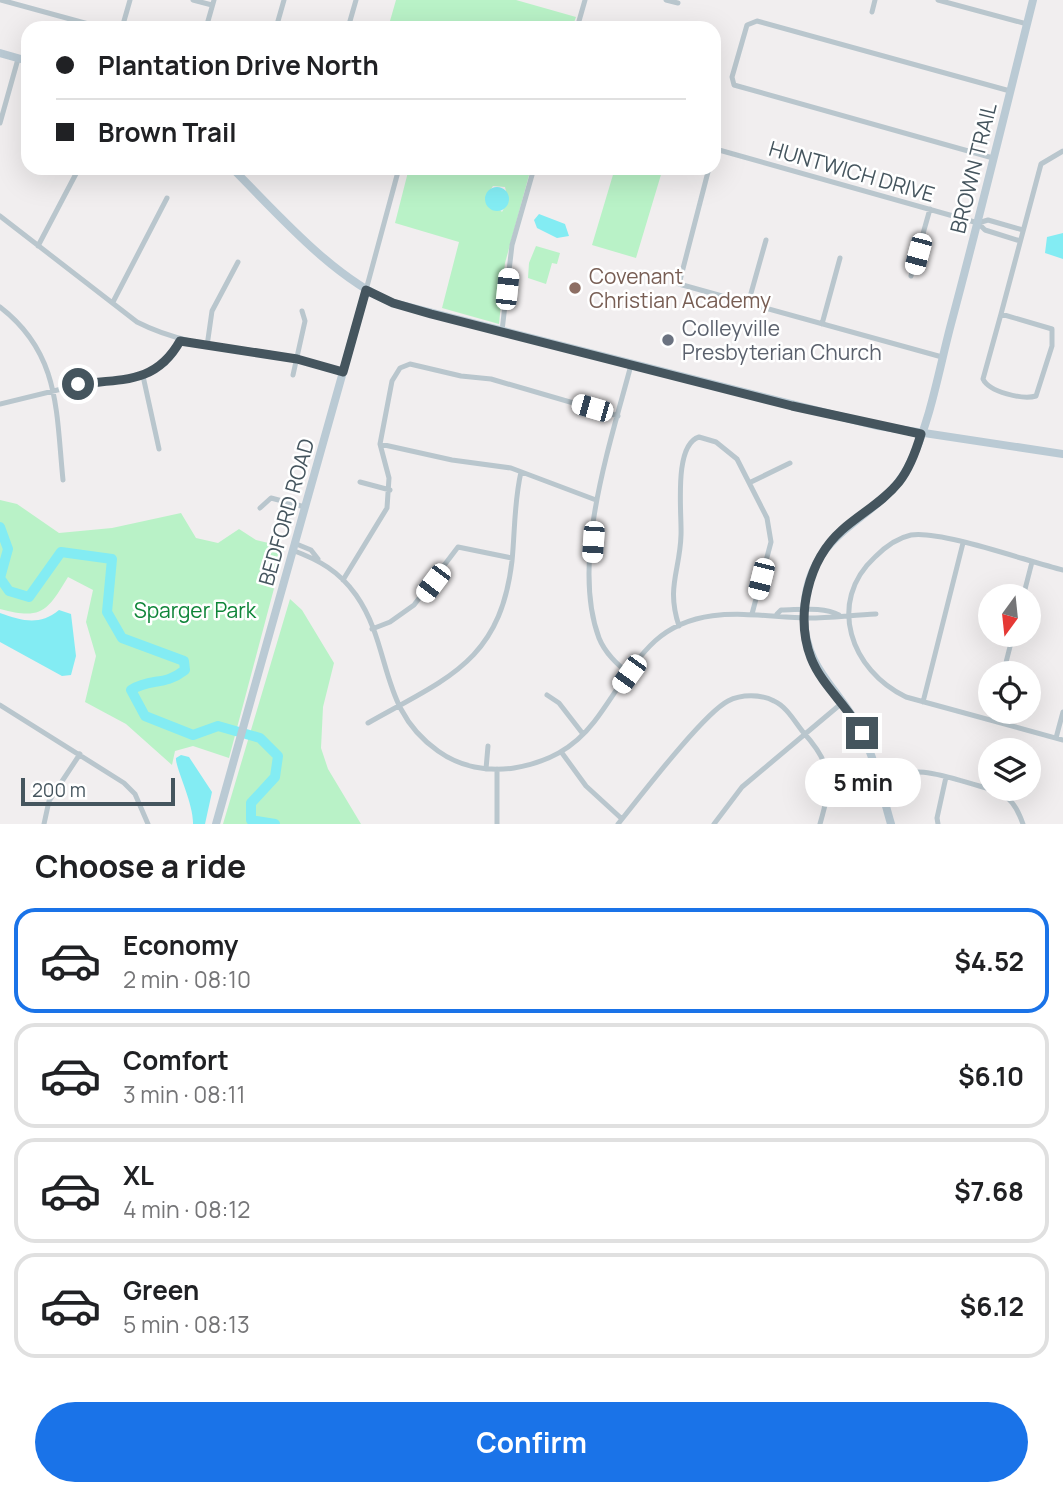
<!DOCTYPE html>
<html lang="en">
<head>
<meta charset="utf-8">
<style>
	body { margin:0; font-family:Manrope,sans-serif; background:#f6f6f6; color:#202124; height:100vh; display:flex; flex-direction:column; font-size:26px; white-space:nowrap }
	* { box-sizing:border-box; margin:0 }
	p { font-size:23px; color:#757577 }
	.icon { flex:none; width:38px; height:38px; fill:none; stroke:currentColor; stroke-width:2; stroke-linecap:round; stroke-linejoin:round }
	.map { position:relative; height:824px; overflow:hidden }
	.panel { display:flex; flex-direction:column; background:#fff; flex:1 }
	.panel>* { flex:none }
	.top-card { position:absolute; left:21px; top:21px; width:700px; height:154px; border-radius:21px; box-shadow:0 7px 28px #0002; display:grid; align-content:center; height:154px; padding:0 35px; background:#fff }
	.needle { width:46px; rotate:195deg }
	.tools { position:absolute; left:978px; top:584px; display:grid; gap:14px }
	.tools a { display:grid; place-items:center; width:63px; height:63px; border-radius:50%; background:#fff; box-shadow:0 7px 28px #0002; font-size:35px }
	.scale { position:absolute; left:21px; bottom:18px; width:154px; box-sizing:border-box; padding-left:7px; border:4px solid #45555e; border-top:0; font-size:19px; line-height:24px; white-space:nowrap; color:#45555e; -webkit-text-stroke:5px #fff; paint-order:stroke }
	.end { position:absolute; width:32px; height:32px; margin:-16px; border:9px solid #45555e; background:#fff; box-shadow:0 0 0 4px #fff }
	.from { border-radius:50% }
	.bubble { position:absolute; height:49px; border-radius:24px; background:#fff; box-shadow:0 7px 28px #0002; font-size:23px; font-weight:700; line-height:49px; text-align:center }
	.car { position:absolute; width:21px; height:42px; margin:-21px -10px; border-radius:9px; box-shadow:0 0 5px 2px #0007; background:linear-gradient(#fff 24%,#345 0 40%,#fff 0 76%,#345 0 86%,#fff 0) }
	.top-card b { display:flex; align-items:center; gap:24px; height:66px; font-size:26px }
	.top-card b+b { border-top:2px solid #e0e0e0 }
	.top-card i { width:18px; height:18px; background:#202124 }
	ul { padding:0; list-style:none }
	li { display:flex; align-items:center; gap:21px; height:105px; margin:0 14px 10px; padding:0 21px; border:4px solid #e0e0e0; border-radius:21px }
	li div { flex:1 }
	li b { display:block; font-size:26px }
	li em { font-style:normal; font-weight:700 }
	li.active { border-color:#1a73e8 }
	li>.icon { width:63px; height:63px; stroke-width:1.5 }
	h2 { padding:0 35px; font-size:32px; line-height:84px }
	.button { display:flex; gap:14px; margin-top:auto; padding:14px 35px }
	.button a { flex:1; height:80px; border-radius:42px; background:#1a73e8; color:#fff; font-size:28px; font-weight:700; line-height:80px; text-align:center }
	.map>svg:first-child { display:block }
	.green { fill:#b9f2c7; fill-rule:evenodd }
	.water { fill:#83ecf3 }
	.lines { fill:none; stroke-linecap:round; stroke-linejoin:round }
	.river { stroke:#83ecf3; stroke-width:10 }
	.street { stroke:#b9c6cd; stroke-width:5 }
	.secondary { stroke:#bacad4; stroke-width:8 }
	.route { stroke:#45555e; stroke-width:9 }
	.education-dot { fill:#8d6e63; stroke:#fff; stroke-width:2.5 }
	.worship-dot { fill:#6b7280; stroke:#fff; stroke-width:2.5 }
	.labels { text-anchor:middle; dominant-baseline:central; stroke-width:5; stroke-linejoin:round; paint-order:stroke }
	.street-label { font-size:21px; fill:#45555e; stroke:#fff }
	.education-label { font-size:21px; fill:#785e54; stroke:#fff; text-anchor:start }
	.worship-label { font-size:21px; fill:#5b616d; stroke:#fff; text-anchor:start }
	.park-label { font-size:21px; fill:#0f8539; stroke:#fff }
</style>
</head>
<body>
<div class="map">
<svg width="1063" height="824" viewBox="0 0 1063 824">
	<rect width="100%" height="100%" fill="#f1eeef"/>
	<path class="green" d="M 396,0 L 516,0 L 576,17 L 572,28 L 388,28 Z
		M 409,168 L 531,168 L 505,263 L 499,324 L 442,308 L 459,242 L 395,223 ZM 493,186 L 505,187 L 508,200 L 502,212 L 487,195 Z
		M 615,168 L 663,168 L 636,258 L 592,245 Z
		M 536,246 L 560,253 L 557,264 L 552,263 L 546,284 L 528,278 L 529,263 Z
		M 0,500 L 17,504 L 59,533 L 112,528 L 181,513 L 196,538 L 218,543 L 239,529 L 256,540 L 285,547 L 229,758 L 193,746 L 175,751 L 172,765 L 126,724 L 85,702 L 96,656 L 86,622 L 93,590 L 68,577 C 47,612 41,620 0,609 Z
		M 290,599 L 302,610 L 334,663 L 323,707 L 321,748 L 328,769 L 361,824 L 223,824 Z"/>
	<path class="water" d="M485 199a12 12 0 1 1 24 0a12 12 0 1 1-24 0Z
		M 539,214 L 565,224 L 569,236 L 557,238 L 537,228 L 534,220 Z
		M 1063,233 L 1063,259 L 1045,253 L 1047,237 Z
		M 59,610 L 71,614 L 76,656 L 71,675 L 62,676 L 0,642 L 0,613 C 23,621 39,626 59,610 Z
		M 181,755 L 189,757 L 212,792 L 205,824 L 193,824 C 194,804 175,767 176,758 Z"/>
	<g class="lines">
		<path class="river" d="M 0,527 L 8,549 L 0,578 L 9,591 L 29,597 L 61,552 L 112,559 L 107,612 L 122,638 L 184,661 L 185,670 C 163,687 152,677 131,690 L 145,716 L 193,735 L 218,726 L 260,738 L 278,756 L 275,777 L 251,803 L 251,820 L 275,824"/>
		<path class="street" d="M 1,0 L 103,28
			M 193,0 L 212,5
			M 666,0 L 678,3
			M 938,0 L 1027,24
			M 872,12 L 875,0
			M 122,28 L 130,0
			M 206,28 L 214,0
			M 276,28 L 284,0
			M 348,28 L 356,0
			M 577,28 L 585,0
			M 0,123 L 18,59
			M 714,152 L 719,150 L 978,223 L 985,230 L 1020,241
			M 993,158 L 734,85 L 732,77 L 747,25 L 757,21 L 1010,91
			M 709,168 L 679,284 L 942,357
			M 240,176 L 247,168
			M 0,216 L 137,322 C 180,344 221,346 269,353 C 294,357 318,365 343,372
			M 978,223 L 988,220 L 1023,230
			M 38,246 L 79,168
			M 911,276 L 930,209
			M 366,290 L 399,168
			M 113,302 L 167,198
			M 748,304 L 766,240
			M 0,307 C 60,353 56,411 63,480
			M 1001,314 L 1052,329 L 1052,346 L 1036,396 C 1023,400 989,392 983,379 Z
			M 1001,314 L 1041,164 L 1063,151
			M 822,324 L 840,258
			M 502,331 L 512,245 L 534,168
			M 207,346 L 212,311 L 238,262
			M 293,375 L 305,321 L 302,311
			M 143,376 L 159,449
			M 0,404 L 78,385 L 143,376 L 166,363 L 180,341
			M 380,444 L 452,460 L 511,468 L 596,500
			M 360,482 L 390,490
			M 751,482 L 790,463
			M 260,508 L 271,498 L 305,507
			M 294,543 L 311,550 L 318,559
			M 292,550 C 319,560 339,571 356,595 C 393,648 378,709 438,751 C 460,767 488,772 514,768 C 548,762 573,749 594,722 C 614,696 631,663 655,641 C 699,602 756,617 808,618 C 831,618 852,615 876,614
			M 1063,570 C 1029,562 941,530 911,535 C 897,538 885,547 875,557 C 826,602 851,671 906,697 L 1063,740
			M 343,580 L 387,508 L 389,478 L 380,444 L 392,381 L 400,368 L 410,364 L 461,376 L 491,379 L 618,416
			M 1023,597 L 1032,562
			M 777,614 L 781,610 C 799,610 823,606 839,615
			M 679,626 C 666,587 680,571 681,535 C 682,514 673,445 699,437 L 716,442 L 737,459 L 767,518 L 771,542 L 752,614
			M 372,629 L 390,622 L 414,605 L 458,547 L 512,558
			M 629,674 C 617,664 605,653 599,638 C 570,561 611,441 631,365
			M 1003,674 L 1013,635
			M 547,695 L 559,703 L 583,734
			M 923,702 L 963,543
			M 0,705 L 124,783 L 135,794 L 148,824
			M 368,723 C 447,678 500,662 512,561 C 515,531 514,502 521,472
			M 1056,738 L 1063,712
			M 562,753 L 586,786 L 622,819
			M 486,769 L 488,746
			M 497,769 L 497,824
			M 878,778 C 920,763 948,778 990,789
			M 993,789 C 1010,796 1017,807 1023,824
			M 44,824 L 49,801 L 80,754
			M 618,824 C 639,798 703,714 728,701 C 741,694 761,694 774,701 C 786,706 795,722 803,732 C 834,766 832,782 820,824
			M 714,824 L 742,787 L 842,703
			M 938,824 L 937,818 L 946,777"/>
		<path class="secondary" d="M 0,53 L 28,61
			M 232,168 C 278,214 333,278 393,303 L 878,426 L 1063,454
			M 216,824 L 366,290
			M 891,824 C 882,794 876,762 862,733 C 841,689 805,671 804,617 C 804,525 882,525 911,461 C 931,419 939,369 951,324 C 980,216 1006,108 1033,0"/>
	</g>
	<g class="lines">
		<path class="route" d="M 78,384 C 122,379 156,384 180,341 L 297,359 L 343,372 L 366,290 L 393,303 L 431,314 L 792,406 L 921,434 C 916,451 910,468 899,482 C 883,502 861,513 842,530 C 808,560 795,616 811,658 C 822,686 848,706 862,733"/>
	</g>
	<circle class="education-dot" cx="575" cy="288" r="7"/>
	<circle class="worship-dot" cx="668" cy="340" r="7"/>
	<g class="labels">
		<g class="street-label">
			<text transform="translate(973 168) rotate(-76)">BROWN TRAIL</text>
			<text transform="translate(852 171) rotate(16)">HUNTWICH DRIVE</text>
			<text transform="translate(286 512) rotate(-74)">BEDFORD ROAD</text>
		</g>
		<g class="education-label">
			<text x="589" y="276">Covenant<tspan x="589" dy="24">Christian Academy</tspan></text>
		</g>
		<g class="worship-label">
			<text x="682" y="328">Colleyville<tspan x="682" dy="24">Presbyterian Church</tspan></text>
		</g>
		<g class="park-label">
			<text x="195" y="610">Sparger Park</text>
		</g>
	</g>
</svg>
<div class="tools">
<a><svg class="needle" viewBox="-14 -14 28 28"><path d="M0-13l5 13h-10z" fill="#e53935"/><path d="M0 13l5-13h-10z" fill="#757577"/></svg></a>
<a><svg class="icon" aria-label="locate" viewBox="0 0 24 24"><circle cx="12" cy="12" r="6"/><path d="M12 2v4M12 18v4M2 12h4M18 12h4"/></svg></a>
<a><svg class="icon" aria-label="layers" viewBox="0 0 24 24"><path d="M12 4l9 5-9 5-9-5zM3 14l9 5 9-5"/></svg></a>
</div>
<div class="scale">200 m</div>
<i class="end from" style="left:78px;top:384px"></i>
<i class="end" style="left:862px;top:733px"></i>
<div class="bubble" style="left:805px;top:758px;width:116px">5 min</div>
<i class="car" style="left:918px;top:254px;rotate:195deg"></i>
<i class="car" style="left:507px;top:289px;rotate:6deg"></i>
<i class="car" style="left:592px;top:408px;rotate:286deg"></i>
<i class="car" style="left:593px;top:542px;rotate:184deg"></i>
<i class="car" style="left:761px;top:579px;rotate:194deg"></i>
<i class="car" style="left:433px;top:583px;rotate:217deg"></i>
<i class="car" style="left:629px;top:674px;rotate:216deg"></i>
<div class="top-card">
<b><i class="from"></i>Plantation Drive North</b>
<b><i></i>Brown Trail</b>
</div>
</div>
<section class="panel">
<h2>Choose a ride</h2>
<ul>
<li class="active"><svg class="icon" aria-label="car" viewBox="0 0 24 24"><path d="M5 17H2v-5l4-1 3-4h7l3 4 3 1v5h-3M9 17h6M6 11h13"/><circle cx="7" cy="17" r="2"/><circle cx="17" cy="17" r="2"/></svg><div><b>Economy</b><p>2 min · 08:10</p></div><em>$4.52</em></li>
<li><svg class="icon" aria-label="car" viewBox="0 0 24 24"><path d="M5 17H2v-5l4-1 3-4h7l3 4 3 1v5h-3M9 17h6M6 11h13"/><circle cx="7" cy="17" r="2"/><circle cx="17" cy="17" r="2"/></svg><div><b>Comfort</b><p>3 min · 08:11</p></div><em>$6.10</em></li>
<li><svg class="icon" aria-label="car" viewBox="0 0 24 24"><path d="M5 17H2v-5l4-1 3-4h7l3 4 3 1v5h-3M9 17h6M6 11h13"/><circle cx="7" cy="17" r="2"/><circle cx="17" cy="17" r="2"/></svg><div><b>XL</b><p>4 min · 08:12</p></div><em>$7.68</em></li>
<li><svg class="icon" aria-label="car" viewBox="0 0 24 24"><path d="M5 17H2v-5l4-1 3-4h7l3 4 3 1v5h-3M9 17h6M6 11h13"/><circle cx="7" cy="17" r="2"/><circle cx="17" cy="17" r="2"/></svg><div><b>Green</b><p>5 min · 08:13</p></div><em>$6.12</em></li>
</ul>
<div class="button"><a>Confirm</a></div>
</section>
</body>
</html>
